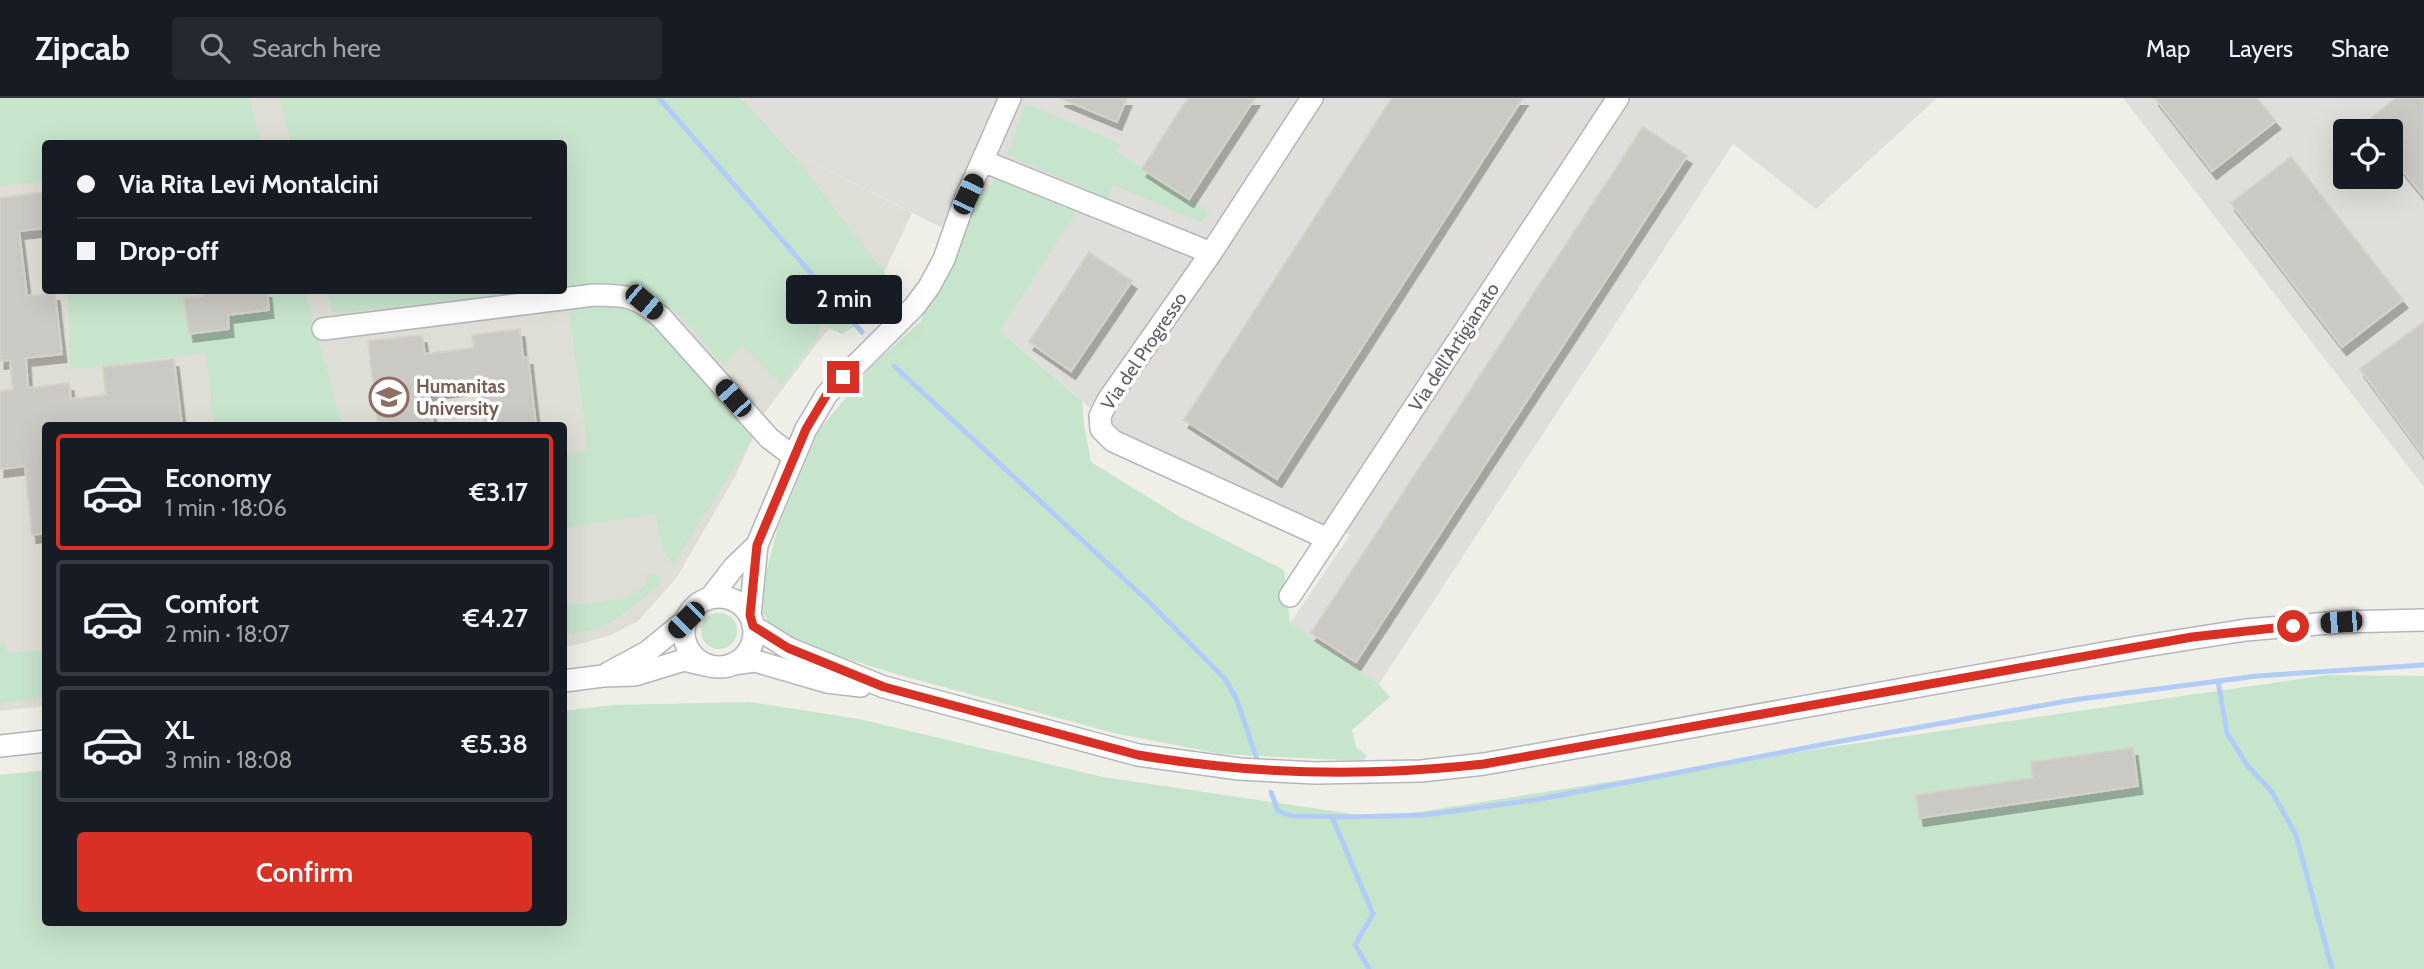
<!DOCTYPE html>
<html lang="en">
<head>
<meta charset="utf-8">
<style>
	body { margin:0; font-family:Cabin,sans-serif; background:#242831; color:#f1f3f6; height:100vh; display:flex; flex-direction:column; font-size:26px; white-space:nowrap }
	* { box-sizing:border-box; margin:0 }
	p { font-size:23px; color:#9ea1a6 }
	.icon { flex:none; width:38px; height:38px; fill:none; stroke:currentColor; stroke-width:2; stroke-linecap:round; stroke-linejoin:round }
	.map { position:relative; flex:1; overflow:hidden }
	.drawer { position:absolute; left:42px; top:324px; width:525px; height:504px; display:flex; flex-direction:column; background:#171b24; border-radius:7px; box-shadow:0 7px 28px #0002 }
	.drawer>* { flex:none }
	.guide { position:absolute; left:42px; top:42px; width:525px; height:154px; border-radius:7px; box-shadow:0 7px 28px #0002; display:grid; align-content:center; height:154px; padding:0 35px; background:#171b24 }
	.fabs { position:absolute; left:2333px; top:21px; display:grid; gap:14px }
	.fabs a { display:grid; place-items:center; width:70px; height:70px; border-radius:7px; background:#171b24; box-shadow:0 7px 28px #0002; font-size:35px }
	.end { position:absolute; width:32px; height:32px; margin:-16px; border:9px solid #d93025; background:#fff; box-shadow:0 0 0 4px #fff }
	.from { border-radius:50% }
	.bubble { position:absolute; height:49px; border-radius:7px; background:#171b24; box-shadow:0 7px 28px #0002; font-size:23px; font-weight:600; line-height:49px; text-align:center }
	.car { position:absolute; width:21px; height:42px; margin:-21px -10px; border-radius:9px; box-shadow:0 0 5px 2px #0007; background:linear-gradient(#222 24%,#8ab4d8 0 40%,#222 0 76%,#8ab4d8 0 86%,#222 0) }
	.guide b { display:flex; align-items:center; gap:24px; height:66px; font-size:26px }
	.guide b+b { border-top:2px solid #363941 }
	.guide i { width:18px; height:18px; background:#f1f3f6 }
	ul { padding:12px 0 0; list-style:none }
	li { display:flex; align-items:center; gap:21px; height:116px; margin:0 14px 10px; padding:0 21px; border:4px solid #363941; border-radius:7px }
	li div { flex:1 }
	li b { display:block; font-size:26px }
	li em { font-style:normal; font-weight:600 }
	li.on { border-color:#d93025 }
	li>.icon { width:63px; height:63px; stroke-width:1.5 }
	.action { display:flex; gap:14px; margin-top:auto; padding:14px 35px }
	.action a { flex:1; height:80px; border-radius:7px; background:#d93025; color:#fff; font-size:28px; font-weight:600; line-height:80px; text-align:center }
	header { display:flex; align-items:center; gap:42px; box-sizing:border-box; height:98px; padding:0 35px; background:#171b24; border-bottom:2px solid #363941 }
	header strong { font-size:33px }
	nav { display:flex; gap:38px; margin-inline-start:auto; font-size:24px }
	.search { width:490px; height:63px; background:#242831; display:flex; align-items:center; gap:18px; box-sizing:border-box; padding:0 24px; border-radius:7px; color:#9ea1a6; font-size:26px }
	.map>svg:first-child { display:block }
	.industrial { fill:#dfdeda; fill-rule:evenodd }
	.education { fill:#dfded6; fill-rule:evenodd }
	.green { fill:#c7e4cc }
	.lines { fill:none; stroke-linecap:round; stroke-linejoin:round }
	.stream { stroke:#b1cdf7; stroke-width:5 }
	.building { fill:#cbc9c4; stroke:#d4d2c7; stroke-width:2; filter:url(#shadow) }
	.minor-casing { stroke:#b5b6bb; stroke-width:24 }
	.minor { stroke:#fff; stroke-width:21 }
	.route { stroke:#d93025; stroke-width:9 }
	.labels { text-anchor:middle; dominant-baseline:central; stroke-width:7; stroke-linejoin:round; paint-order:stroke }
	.street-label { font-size:19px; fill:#5f6166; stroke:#fff }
	.education-label { font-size:19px; font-weight:bold; fill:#785e54; stroke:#fff; text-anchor:start }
</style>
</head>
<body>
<header>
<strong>Zipcab</strong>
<div class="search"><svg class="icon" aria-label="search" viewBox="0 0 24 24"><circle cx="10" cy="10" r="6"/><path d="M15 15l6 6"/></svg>Search here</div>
<nav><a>Map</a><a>Layers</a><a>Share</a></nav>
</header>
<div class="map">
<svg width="2424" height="871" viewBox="0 0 2424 871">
	<defs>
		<filter id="shadow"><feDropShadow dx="4.5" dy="8" stdDeviation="0" flood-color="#0004"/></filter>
	</defs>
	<rect width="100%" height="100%" fill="#efefe8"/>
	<path class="industrial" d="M 741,0 L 1937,0 L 1816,111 L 1733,46 L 1379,586 L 1290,525 L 1350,437 L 1117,338 L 1100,318 L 1000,233 L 1076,114 L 961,139 L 790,53 Z
		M 2123,0 L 2424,0 L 2424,389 L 2205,106 ZM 2345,33 L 2390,33 L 2390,79 L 2345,79 Z"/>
	<path class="education" d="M 0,0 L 741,0 L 790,53 L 912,115 L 884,174 L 821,240 L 763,317 L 736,377 L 677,479 L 638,523 L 611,537 L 580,546 L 564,549 L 564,327 L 46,327 L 45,608 L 0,613 ZM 46,46 L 564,46 L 564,192 L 46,192 Z"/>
	<path class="green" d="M 0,0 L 249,0 L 261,45 L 46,46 L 45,83 L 0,88 Z
		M 279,0 L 741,0 L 790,53 L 884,174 L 894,194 L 877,215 L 842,236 L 821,227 L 817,241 L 781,286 L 743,248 L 724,268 C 698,240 669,197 629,187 C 608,182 584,187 564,190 L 564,46 L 291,45 Z
		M 1026,6 L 1119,45 L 1116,53 L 1210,115 L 1201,124 L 1113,87 L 1107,100 L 1007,57 Z
		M 996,81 L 1076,115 L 1000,233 L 1082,303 L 1084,327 L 1091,364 L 1182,420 L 1284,472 L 1290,525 L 1379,586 L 1390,599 L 1352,632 L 1356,649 L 1367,658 L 1363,663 L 1221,656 L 1114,635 L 899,577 L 788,542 L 773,532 L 763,515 L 761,495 L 777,432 L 819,332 L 871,269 L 920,224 L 945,175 L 974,105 Z
		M 68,193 L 305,193 L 342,327 L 214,327 L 206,255 L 70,271 Z
		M 327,193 L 327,192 L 538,193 L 333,216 Z
		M 597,206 L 625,211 L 658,230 L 753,340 L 673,467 L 663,452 L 655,416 L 564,430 L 564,356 L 588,353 L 569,210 Z
		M 647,475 L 659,478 L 661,486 L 623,516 L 599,531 L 564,537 L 564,507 C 592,505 623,505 647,487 Z
		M701 533a18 18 0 1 1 36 0a18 18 0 1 1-36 0Z
		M 0,545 L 6,546 L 7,555 L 45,552 L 45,599 L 0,605 Z
		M 2327,577 L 2424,578 L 2424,871 L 0,871 L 0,677 L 45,672 L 46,824 L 564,824 L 564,613 L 612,607 L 750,604 L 859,621 L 1103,679 L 1380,720 L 1824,650 Z"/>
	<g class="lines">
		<path class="stream" d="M 659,0 L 862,234
			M 894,268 L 1149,504 L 1225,581 L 1236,600 L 1257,661
			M 2218,583 L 2227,635 L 2247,667 L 2272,694 L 2296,737 L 2332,871
			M 1271,694 L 1278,713 L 1292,718 L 1349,719 L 1425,717 L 1540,701 L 1836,644 L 2073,602 L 2257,578 L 2424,567
			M 1332,719 L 1373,816 L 1355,847 L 1369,871"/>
	</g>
	<path class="building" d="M 1060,0 L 1127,0 L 1117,24 Z
		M 1188,0 L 1255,0 L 1189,101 L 1142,71 Z
		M 1392,0 L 1523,0 L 1277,381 L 1184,322 Z
		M 2155,0 L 2257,0 L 2276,23 L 2212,73 Z
		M 2396,0 L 2424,0 L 2424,99 L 2390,57 L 2390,33 L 2372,33 L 2365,25 Z
		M 1643,29 L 1687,58 L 1356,564 L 1311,535 Z
		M 2291,59 L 2403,202 L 2342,249 L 2231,105 Z
		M 46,94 L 46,130 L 19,133 L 27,198 L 55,195 L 62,256 L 26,260 L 28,290 L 69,285 L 71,301 L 106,297 L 103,269 L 174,261 L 182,327 L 46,327 L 46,435 L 32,437 L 25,368 L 0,371 L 0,293 L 13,292 L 10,262 L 0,263 L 0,100 Z
		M 1089,154 L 1132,183 L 1071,273 L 1029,244 Z
		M 203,192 L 267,192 L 269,212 L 228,217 L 229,231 L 189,236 L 184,200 L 203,198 Z
		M 2424,224 L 2424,358 L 2360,271 Z
		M 520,231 L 523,260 L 528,259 L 536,327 L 485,327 L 480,287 L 429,294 L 433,326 L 378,327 L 368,243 L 422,237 L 425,256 L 474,250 L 472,237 Z
		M 2133,650 L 2138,688 L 1919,720 L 1916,697 L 2033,680 L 2031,664 Z"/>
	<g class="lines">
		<defs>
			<path id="minor" d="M 1312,0 L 1211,155 L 1108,302 L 1100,318 L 1101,331 L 1113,343 L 1328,441
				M 983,63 L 1211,155
				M 323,231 L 594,197 C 626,197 636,198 661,219 L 769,340 L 794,359
				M 1290,498 L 1618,0
				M684 534a35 35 0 1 1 70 0a35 35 0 1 1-70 0Z
				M 710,500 L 734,469 L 757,447
				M 750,517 L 757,447 L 806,331 L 827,296 L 914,209 L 929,189 L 944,161 L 964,104 L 1010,0
				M 753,528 L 788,550 L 884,589 L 1138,657 L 1239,671 L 1315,675 L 1421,673 L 1484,666 L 2138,549 L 2246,532 L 2341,524 L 2424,522
				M 733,566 L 755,563 L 827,584 L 861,588
				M 608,575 L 647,554 L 686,522
				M 564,583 L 603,578 L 635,577 L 684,562 L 705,567
				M 0,648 L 46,643"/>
		</defs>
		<use href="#minor" class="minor-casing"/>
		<use href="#minor" class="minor"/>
	</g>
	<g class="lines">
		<path class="route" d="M 843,279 L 827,296 L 806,331 L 757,447 L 750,517 L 753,528 L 788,550 L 884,589 L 1138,657 C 1253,677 1368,679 1484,666 L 2192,539 L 2293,528"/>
	</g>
	<defs>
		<symbol id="university-ring" viewBox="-11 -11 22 22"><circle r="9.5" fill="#fff" stroke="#8d6e63" stroke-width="1.5"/><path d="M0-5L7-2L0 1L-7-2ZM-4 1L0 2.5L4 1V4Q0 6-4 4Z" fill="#8d6e63"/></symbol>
	</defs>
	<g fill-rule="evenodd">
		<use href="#university-ring" x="367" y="277" width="44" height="44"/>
	</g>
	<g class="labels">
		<g class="street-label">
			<text transform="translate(1454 249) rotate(-57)">Via dell'Artigianato</text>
			<text transform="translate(1144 253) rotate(-56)">Via del Progresso</text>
		</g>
		<g class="education-label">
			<text x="416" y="288">Humanitas<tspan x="416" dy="22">University</tspan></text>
		</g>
	</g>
</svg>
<div class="fabs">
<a><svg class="icon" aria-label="locate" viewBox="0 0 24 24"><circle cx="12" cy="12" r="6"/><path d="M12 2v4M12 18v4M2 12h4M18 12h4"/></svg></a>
</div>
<i class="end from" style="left:2293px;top:528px"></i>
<i class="end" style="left:843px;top:279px"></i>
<div class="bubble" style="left:786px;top:177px;width:116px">2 min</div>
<i class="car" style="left:968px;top:96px;rotate:25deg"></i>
<i class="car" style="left:644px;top:204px;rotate:130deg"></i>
<i class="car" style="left:733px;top:300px;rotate:318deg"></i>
<i class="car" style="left:686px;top:522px;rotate:225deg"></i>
<i class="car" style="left:2341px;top:524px;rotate:266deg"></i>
<div class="guide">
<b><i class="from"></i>Via Rita Levi Montalcini</b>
<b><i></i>Drop-off</b>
</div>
<section class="drawer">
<ul>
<li class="on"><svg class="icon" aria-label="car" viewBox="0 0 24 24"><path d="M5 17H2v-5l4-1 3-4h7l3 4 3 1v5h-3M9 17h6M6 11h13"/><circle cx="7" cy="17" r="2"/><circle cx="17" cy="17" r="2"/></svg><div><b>Economy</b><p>1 min · 18:06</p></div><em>€3.17</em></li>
<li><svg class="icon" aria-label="car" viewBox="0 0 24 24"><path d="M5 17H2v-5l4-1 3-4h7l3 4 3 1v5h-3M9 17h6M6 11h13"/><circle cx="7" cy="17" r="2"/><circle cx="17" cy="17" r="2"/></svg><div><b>Comfort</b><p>2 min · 18:07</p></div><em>€4.27</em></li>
<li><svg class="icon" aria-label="car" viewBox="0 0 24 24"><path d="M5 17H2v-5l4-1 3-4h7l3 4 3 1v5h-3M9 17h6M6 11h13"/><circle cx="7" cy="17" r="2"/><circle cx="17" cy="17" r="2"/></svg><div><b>XL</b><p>3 min · 18:08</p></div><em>€5.38</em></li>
</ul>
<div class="action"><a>Confirm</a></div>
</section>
</div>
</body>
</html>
